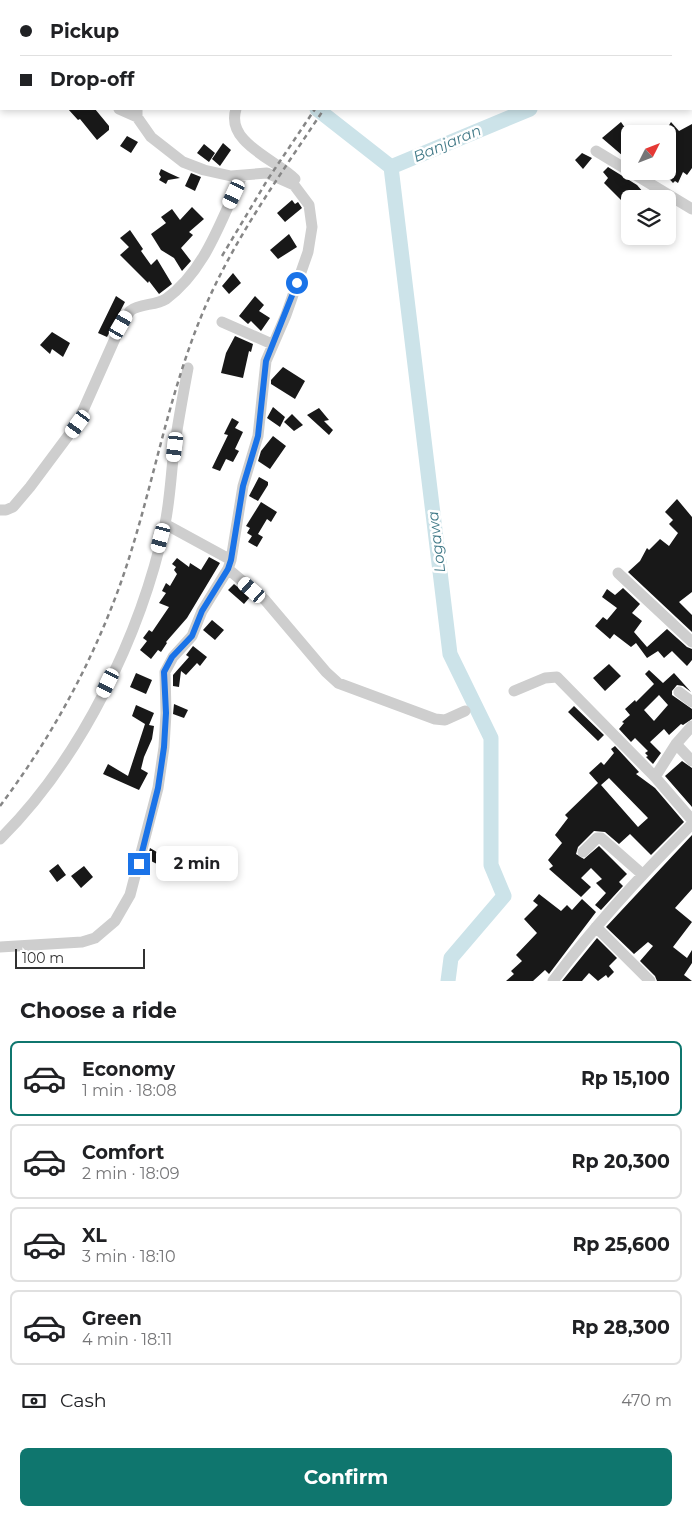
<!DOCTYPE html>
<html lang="en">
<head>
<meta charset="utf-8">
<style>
	body { margin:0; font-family:Montserrat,sans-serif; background:#f6f6f6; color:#202124; height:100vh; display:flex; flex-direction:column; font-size:19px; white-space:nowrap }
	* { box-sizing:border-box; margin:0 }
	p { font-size:16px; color:#757577 }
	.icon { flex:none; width:28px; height:28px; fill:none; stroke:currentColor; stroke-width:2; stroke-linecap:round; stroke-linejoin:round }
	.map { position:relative; height:981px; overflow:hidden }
	.panel { display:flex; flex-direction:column; background:#fff; flex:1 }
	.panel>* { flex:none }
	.hud { position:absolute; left:0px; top:0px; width:692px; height:110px; box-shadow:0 2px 8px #0003; display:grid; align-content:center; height:110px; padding:0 20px; background:#fff }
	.needle { width:32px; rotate:48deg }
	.fabs { position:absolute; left:621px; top:125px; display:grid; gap:10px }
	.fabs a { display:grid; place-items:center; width:55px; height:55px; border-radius:8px; background:#fff; box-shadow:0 2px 8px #0003; font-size:25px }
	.scale { position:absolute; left:15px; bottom:12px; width:130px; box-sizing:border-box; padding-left:5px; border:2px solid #313131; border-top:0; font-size:14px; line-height:18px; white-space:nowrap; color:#313131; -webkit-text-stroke:4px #fff; paint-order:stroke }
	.end { position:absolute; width:22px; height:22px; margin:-11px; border:6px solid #1a73e8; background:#fff; box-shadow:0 0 0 2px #fff }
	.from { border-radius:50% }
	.bubble { position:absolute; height:35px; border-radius:8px; background:#fff; box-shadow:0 2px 8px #0003; font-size:16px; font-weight:700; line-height:35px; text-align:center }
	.car { position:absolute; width:15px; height:30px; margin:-15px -8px; border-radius:6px; box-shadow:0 0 4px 1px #0007; background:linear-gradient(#fff 24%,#345 0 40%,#fff 0 76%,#345 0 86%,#fff 0) }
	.hud b { display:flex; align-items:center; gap:18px; height:48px; font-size:19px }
	.hud b+b { border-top:1px solid #e0e0e0 }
	.hud i { width:12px; height:12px; background:#202124 }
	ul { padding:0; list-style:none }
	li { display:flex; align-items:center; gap:15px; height:75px; margin:0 10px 8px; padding:0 10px; border:2px solid #e0e0e0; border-radius:8px }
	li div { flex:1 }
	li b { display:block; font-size:19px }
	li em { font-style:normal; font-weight:700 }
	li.on { border-color:#0f766e }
	li>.icon { width:45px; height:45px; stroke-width:1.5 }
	h2 { padding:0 20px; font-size:22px; line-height:60px }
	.pay { display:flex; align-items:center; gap:12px; height:55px; padding:0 20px; font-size:19px }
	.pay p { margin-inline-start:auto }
	.cta { display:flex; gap:10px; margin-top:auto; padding:10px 20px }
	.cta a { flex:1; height:58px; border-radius:8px; background:#0f766e; color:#fff; font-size:20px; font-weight:700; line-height:58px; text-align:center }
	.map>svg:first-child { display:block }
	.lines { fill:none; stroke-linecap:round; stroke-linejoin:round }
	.river { stroke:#cce3e9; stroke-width:15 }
	.building { fill:#181818; fill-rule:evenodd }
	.minor { stroke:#cecece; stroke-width:11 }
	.rail { stroke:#868686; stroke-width:2.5; stroke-dasharray:5 4; stroke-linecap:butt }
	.route { stroke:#1a73e8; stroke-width:6 }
	.labels { text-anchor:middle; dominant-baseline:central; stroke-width:5; stroke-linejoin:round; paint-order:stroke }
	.water-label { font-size:15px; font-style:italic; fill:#427a88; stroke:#fff }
</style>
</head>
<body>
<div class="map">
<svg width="692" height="981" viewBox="0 0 692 981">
	<rect width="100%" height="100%" fill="#fff"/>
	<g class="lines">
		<path class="river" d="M 274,0 L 274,1
			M 691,46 L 692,46
			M 317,109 L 391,167 L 450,654 L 491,738 L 491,865 L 504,896 L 451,958 L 448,981
			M 391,167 L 530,109"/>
	</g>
	<path class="building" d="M 68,109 L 95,109 L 109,126 L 109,130 L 97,140 L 80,119 L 78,120 Z
		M 621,122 L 630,135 L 630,163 L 621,157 L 623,156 L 602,138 Z
		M 671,122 L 679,131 L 692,124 L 692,168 L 687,175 L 683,172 L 678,183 L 675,181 L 673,183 L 662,171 L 668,171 L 668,127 Z
		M 127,136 L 138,142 L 131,153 L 120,146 Z
		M 223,143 L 231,150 L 220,166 L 212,159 Z
		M 204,144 L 215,153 L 209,162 L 197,153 Z
		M 582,153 L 592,158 L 583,169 L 575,160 Z
		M 608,167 L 637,185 L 649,199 L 630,199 L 630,209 L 604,183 L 608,178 L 603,172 Z
		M 161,169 L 169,173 L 180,178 L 168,180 L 166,184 L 159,180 L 161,177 L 159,174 Z
		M 191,173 L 201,177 L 195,191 L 185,186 Z
		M 292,200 L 295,204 L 298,202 L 302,208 L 285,222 L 277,213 Z
		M 192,207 L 204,219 L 189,232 L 193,235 L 181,248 L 191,261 L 182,271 L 174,258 L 161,250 L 151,234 L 166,223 L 161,217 L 172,209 L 180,220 Z
		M 130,230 L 143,249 L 141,251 L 151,265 L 157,259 L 172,284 L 159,294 L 149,281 L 148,283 L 120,255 L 129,247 L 120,238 Z
		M 289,234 L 297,247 L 278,259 L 270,250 Z
		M 233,273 L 241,283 L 229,294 L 222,286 Z
		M 116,296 L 125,302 L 107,337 L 98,333 Z
		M 255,296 L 264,305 L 259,311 L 270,318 L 261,331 L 251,321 L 248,324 L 239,316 Z
		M 52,332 L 70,343 L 63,357 L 52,349 L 50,354 L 40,345 Z
		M 235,336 L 253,344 L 251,352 L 249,351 L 243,378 L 221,373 L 226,353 Z
		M 283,367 L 305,381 L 295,399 L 271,384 L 271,380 Z
		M 273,407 L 285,417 L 280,427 L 267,418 Z
		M 319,408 L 329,420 L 324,421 L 333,430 L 329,435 L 307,415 Z
		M 292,414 L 303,425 L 294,431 L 284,422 Z
		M 232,418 L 239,422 L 235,428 L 243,432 L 235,449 L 239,451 L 233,462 L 226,459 L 220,471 L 212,468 L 228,435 L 224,434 Z
		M 273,436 L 286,446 L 270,469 L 258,461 L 261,451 Z
		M 259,477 L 268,482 L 268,485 L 258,501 L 249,496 Z
		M 677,499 L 692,517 L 692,592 L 679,602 L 692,615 L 692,632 L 628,572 L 640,561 L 647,548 L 649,550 L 660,539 L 669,546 L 678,533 L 669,524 L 673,520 L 665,512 Z
		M 261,502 L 277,512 L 271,522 L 267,519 L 258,534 L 263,537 L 257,547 L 248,542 L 252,536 L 247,533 L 250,528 L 246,526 Z
		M 209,557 L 220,563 L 187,618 L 166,642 L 167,643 L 161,652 L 158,650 L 151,659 L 140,650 L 147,641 L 143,638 L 149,630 L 152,632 L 169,607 L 159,603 L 166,593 L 162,591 L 166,583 L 170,586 L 177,574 L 174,570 L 176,567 L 172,564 L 177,558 L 189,567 L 190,563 L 201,570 Z
		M 234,584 L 250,597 L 244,604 L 228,590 Z
		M 623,588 L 640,604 L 632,613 L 642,621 L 634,632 L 647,647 L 667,629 L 687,647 L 692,649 L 692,660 L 687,666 L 672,651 L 664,658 L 658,651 L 647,658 L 636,643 L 631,647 L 614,634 L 610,639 L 595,626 L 603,617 L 607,620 L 617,608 L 602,597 L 607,589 L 615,595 Z
		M 212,620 L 224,630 L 215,640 L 203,630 Z
		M 193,646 L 207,657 L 200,666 L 197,663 L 186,675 L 181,671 L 179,687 L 173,686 L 173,675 L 189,657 L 186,655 Z
		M 609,664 L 621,676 L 605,691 L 593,678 Z
		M 649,670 L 663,683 L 674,673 L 691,692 L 683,686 L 677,685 L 672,691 L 672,695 L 692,709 L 692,719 L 683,725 L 681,724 L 669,735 L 664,729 L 650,742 L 661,753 L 653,764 L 646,757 L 648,756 L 645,753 L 648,751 L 635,738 L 631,742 L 619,729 L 624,723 L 622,722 L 630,715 L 625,709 L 635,700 L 636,702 L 654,684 L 645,674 ZM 659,695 L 668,705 L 654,721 L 644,710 Z
		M 136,673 L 152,680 L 146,694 L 130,687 Z
		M 174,704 L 188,710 L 184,718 L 173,714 Z
		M 136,705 L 154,713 L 149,725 L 154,726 L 152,739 L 144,757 L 141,769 L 148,773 L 139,790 L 103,774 L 108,764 L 128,776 L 145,724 L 132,716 Z
		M 574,706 L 604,735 L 598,741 L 568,712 Z
		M 615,746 L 639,772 L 636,774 L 655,788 L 684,822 L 651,855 L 630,834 L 619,844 L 605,832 L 594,831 L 578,847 L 576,854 L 584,859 L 599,846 L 627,874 L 619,882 L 623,886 L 601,910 L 595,905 L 606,893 L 596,883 L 602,879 L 591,868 L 581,878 L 591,887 L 581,897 L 549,869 L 553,866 L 548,860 L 562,843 L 555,835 L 568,818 L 565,815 L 598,783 L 589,773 L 601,762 L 604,765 L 614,753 L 611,749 ZM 609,778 L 648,818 L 638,827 L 601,785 Z
		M 682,761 L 692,768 L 692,807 L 665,776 Z
		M 692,835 L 692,889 L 675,908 L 692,922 L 673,947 L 687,958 L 692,950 L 692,963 L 684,975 L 692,981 L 657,981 L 655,976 L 640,961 L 653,946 L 648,942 L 634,954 L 606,927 Z
		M 150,848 L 162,855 L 157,864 L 147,859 Z
		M 58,864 L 66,875 L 57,882 L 49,871 Z
		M 84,866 L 93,877 L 81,888 L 71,876 Z
		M 539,894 L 561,911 L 567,905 L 572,910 L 582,899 L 596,912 L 549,974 L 545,970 L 533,981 L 506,981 L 514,974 L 511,971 L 522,961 L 516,955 L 537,933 L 524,919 L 538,905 L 533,901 Z
		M 597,938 L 617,958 L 609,966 L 614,972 L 608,978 L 606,975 L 598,981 L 589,973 L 582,981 L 562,981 Z"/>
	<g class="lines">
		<path class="minor" d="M 138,1 L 139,0
			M 366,1 L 367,0
			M 119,109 L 137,117
			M 236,109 C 225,143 277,160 295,179
			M 596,151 L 692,209
			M 222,322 L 272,344
			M 0,510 L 6,510 L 13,507 L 30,487 L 77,424 L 121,325 L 130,311 C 140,303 155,306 166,299 C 206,270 221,219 242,176
			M 165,524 L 231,560
			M 228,569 L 265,600 L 326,672 L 338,683 L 435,719 L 445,720 L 465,711
			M 618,573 L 692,642
			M 514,691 L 545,678 L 557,677 L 655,777 L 692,820
			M 679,692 L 692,702
			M 676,744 L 692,761
			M 655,777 L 676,744 L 692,726
			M 0,839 C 81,759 141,635 165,524 C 170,500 171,474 174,450 C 178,422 183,395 188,368
			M 583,852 L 597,838 L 601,838 L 642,874
			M 596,927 L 650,981
			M 0,947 L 82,942 L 95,938 L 115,921 L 130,895 L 158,788 L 164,747 L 166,713 L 165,672 L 173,657 L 192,636 L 202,611 L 228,569 L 231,560 L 243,486 L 258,436 L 266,361 L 286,315 L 308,252 L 312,227 L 309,205 L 294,185 L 267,173 L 231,176 L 204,170 L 183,162 L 151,137 L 137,117 L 137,109
			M 553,981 C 595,925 642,874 692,824"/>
		<path class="rail" d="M 387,1 L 388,0
			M 396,1 L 397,0
			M 222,256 L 268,179 L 315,109
			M 0,806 C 51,738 91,665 120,585 C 152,495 166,400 203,312 C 233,240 281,174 324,109"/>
	</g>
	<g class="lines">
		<path class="route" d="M 139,864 L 158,788 L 164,747 L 166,713 L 164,672 L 172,657 L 192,636 L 202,611 L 228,569 L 231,560 L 243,486 L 258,436 L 266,361 L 297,283"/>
	</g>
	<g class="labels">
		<g class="water-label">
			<text transform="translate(447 143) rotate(-23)">Banjaran</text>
			<text transform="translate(436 542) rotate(-97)">Logawa</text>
		</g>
	</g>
</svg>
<div class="fabs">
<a><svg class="needle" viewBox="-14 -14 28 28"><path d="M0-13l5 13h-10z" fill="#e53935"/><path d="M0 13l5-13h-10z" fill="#757577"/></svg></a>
<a><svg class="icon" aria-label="layers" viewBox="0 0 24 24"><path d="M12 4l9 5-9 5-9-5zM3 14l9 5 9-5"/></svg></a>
</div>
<div class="scale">100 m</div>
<i class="end from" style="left:297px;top:283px"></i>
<i class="end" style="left:139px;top:864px"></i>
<div class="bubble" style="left:156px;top:846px;width:82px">2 min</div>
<i class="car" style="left:234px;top:194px;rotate:205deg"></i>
<i class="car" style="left:121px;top:325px;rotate:30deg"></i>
<i class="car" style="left:78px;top:424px;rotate:216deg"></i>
<i class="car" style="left:175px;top:447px;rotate:187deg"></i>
<i class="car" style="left:161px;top:538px;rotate:195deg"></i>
<i class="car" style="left:252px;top:590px;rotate:311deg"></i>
<i class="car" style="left:108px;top:683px;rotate:206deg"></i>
<div class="hud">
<b><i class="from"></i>Pickup</b>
<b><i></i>Drop-off</b>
</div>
</div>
<section class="panel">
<h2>Choose a ride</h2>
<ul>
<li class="on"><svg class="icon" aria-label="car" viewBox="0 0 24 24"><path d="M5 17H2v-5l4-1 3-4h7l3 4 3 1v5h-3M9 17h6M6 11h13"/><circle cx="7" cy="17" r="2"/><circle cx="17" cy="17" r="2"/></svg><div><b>Economy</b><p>1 min · 18:08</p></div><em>Rp 15,100</em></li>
<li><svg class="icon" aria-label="car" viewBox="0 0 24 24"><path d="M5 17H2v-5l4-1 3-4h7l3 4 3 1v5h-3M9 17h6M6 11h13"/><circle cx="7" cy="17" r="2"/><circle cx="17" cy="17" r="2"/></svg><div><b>Comfort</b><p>2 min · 18:09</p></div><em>Rp 20,300</em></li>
<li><svg class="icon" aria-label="car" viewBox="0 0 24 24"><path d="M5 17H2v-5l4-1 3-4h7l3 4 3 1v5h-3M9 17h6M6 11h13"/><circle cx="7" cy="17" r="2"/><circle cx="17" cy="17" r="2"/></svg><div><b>XL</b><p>3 min · 18:10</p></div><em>Rp 25,600</em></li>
<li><svg class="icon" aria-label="car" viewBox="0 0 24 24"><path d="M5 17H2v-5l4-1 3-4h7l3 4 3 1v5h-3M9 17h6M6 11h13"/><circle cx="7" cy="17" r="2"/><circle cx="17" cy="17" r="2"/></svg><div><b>Green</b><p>4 min · 18:11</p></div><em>Rp 28,300</em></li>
</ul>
<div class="pay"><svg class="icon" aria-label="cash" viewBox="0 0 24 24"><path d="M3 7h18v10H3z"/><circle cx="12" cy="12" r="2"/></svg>Cash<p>470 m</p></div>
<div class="cta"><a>Confirm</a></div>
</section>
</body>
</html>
